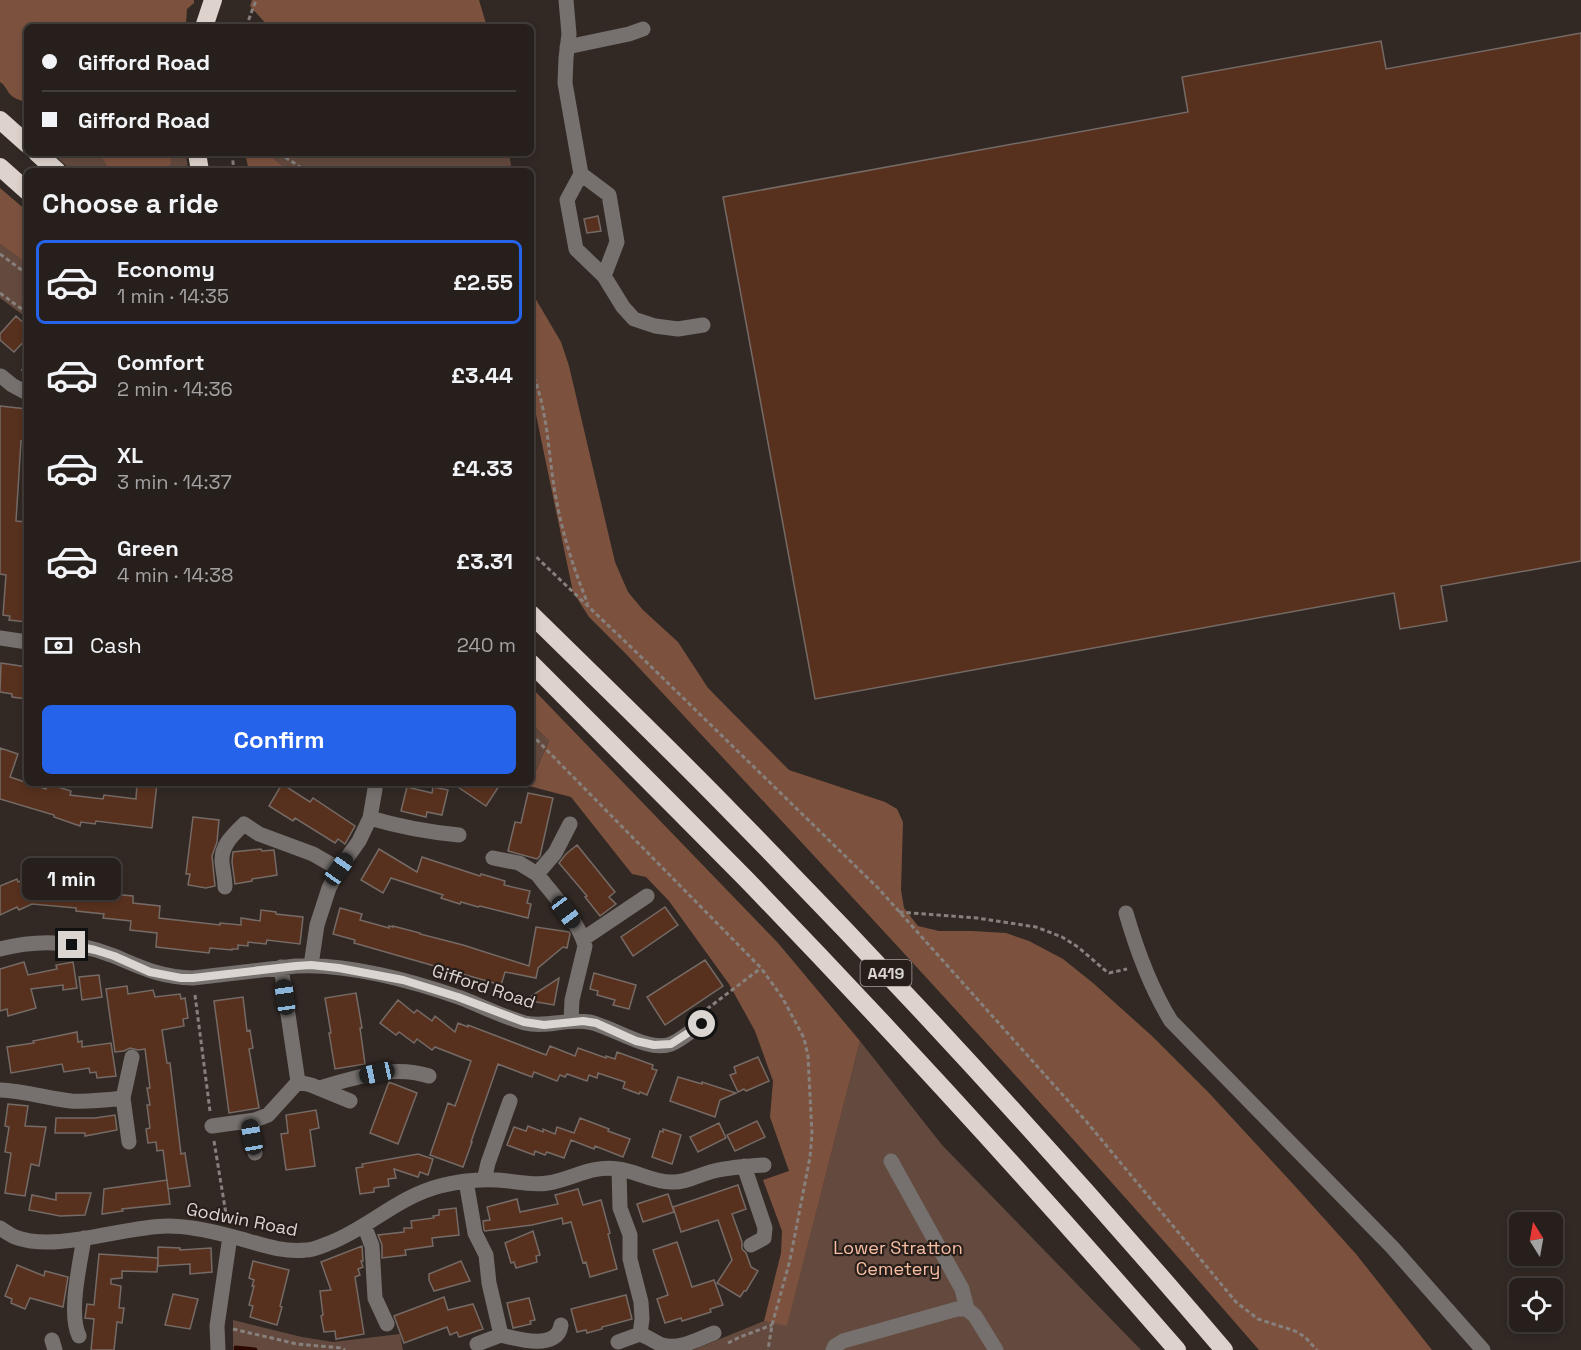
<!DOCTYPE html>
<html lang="en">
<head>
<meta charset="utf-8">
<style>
	body { margin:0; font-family:"Space Grotesk",sans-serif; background:#2e2725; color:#f1f3f6; height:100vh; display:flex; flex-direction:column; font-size:22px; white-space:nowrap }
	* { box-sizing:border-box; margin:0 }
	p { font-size:20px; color:#a4a2a3 }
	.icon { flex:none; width:33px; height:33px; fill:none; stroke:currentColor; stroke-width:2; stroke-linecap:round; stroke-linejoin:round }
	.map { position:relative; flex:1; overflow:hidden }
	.sheet { position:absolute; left:24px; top:168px; width:510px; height:618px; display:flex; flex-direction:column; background:#261f1c; border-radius:9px; box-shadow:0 3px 9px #0003,0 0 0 2px #423d3b }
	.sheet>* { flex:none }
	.hud { position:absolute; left:24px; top:24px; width:510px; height:132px; border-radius:9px; box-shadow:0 3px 9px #0003,0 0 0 2px #423d3b; display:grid; align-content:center; height:132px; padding:0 18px; background:#261f1c }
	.needle { width:39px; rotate:349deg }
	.controls { position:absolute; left:1509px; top:1212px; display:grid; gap:12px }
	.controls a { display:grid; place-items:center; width:54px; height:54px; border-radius:9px; background:#261f1c; box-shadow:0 3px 9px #0003,0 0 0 2px #423d3b; font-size:30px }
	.end { position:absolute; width:27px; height:27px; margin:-14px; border:8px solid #dbd5d2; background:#111; box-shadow:0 0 0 3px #111 }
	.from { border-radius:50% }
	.bubble { position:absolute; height:42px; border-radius:9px; background:#261f1c; box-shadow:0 3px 9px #0003,0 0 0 2px #423d3b; font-size:20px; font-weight:700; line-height:42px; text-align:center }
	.car { position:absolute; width:18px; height:36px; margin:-18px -9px; border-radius:8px; box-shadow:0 0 4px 2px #0007; background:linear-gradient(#222 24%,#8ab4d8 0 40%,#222 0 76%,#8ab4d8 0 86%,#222 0) }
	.hud b { display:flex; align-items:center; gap:21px; height:57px; font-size:22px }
	.hud b+b { border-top:2px solid #423d3b }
	.hud i { width:15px; height:15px; background:#f1f3f6 }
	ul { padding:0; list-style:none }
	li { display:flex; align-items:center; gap:18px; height:84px; margin:0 12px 9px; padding:0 6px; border:3px solid transparent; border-radius:9px }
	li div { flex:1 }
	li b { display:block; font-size:22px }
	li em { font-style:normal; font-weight:700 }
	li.selected { border-color:#2563eb }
	li>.icon { width:54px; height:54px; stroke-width:1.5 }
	h2 { padding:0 18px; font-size:27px; line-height:72px }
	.pay { display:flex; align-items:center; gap:15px; height:66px; padding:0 18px; font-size:22px }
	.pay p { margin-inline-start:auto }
	.primary-button { display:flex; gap:12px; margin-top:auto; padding:12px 18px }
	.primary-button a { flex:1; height:69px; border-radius:9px; background:#2563eb; color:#fff; font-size:24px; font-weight:700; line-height:69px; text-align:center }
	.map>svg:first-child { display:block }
	.green { fill:#644a3e }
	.forest { fill:#7c523f }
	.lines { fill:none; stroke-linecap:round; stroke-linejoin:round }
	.stream { stroke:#2c0900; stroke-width:5 }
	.building { fill:#58311e; stroke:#756a65; stroke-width:1.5 }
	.path { stroke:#87807c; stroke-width:3; stroke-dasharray:4.5 3; stroke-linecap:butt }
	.minor { stroke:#76716e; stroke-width:15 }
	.highway { stroke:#ded2cc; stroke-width:18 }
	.route { stroke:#dbd5d2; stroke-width:8 }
	.labels { text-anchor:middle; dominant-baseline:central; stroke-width:4.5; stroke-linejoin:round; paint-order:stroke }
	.shield { fill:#281f1b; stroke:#a59e9b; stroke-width:1.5 }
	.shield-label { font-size:16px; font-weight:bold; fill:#dbd5d2 }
	.street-label { font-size:18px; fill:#dbd5d2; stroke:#281f1b }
	.park-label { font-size:18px; fill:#f8bfa4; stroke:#281f1b }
</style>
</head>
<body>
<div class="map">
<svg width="1581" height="1350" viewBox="0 0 1581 1350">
	<rect width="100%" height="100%" fill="#322925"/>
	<path class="green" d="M 52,153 L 186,153 L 188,171 L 72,171 Z
		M 268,153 L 509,153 L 512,171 L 289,171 L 273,158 Z
		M 0,244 L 27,264 L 27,318 L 0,298 Z
		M 531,723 L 549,741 L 531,781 Z
		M 860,1041 L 942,1145 L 1141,1350 L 693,1350 L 764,1321 L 787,1325 Z
		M 233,1320 L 302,1337 L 333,1342 L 400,1334 L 403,1350 L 233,1350 Z"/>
	<path class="forest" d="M 0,0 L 194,0 L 194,3 L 187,9 L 186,23 L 180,27 L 27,27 L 27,103 C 20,100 14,99 9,93 C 6,89 5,85 0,82 Z
		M 252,0 L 479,0 L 487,27 L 269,27 L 250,6 Z
		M 75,153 L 172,153 L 170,166 L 161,171 L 114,171 L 107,166 L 104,160 L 99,156 Z
		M 245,153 L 268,153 L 273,158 L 289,171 L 249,171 Z
		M 0,188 L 27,211 L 27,264 L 0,244 Z
		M 531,291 L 561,342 L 569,366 L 615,562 L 628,592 L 643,610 L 678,642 L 708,688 L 789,770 L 885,802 L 897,809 L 903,822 L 901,890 L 904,908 L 918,926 L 939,931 L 972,931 L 1006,933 L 1029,941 L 1063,959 L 1093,983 L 1152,1036 L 1209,1093 L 1293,1184 L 1356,1254 L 1432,1350 L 1259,1350 C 1054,1113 841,884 627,655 L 589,617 L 573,592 L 535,410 L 531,405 Z
		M 531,687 L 778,943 L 860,1041 L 787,1326 L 764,1321 L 781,1253 L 782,1231 L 763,1180 L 789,1171 L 770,1117 L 773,1081 L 755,1031 L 729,984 L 669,901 L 646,877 L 632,874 L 571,797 L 529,786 L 549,741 L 531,723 Z"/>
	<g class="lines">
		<path class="stream" d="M 236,1348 L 255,1350"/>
	</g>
	<path class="building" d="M 1581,33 L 1581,561 L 1441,586 L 1447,621 L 1400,629 L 1394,593 L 815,699 L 723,197 L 1188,112 L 1182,77 L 1381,41 L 1386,69 Z
		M 598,216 L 601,231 L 587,233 L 584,219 Z
		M 16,316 L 27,326 L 27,338 L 14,352 L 0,340 L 0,334 Z
		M 0,406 L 27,409 L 27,442 L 21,441 L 16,521 L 26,522 L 23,555 L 27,555 L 27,622 L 9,620 L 10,616 L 3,615 L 6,575 L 0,574 Z
		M 1,663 L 27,667 L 27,699 L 12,697 L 12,694 L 0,692 Z
		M 0,748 L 18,754 L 10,777 L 46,789 L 48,784 L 71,791 L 70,795 L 103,799 L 104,795 L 136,799 L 137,783 L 157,783 L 152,828 L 96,821 L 95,824 L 81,822 L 80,826 L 54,817 L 54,815 L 0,799 Z
		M 452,783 L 501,783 L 486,806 Z
		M 282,784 L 310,802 L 313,798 L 355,826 L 345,844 L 338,839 L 335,843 L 295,818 L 293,821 L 269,806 Z
		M 407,787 L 432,793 L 433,787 L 448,790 L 442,815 L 427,812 L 426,817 L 401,811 Z
		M 528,793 L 553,798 L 540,856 L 537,859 L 508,851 L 515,822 L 521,823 Z
		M 193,817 L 219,820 L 217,842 L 212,856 L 215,886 L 206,888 L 188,885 L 190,874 L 186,874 Z
		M 577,845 L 615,892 L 609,897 L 616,904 L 600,916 L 585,897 L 587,896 L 559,863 L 566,854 Z
		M 261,849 L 262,851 L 274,850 L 277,875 L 252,879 L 252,881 L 235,884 L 232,862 L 233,852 Z
		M 379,849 L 417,872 L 422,857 L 480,876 L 481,874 L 505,881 L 504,885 L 530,891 L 527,903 L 531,904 L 528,918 L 480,906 L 478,907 L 461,902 L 460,904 L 441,898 L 443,895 L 391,878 L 383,893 L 361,880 Z
		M 37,874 L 73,877 L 73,880 L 77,881 L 103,884 L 102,893 L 133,896 L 133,903 L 160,906 L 159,918 L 220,925 L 220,923 L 241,925 L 241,918 L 260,921 L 261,910 L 276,912 L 276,914 L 303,917 L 300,944 L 267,940 L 266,944 L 248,942 L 248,946 L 238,945 L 238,949 L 232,949 L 232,950 L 210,948 L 209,953 L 156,947 L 157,933 L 130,930 L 131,921 L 103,918 L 104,914 L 76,911 L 76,908 L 32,904 L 19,910 L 17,907 L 0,915 L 0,886 L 17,879 L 18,882 Z
		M 665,907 L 678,925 L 633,956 L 621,937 Z
		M 340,908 L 362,914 L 360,920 L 389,928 L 389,926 L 393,927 L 393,926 L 420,933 L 420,934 L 463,945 L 529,966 L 536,927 L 569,932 L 570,934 L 567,948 L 563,947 L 538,968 L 536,978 L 505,972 L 501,985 L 354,943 L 355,940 L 333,934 Z
		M 705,960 L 723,986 L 665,1025 L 647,997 Z
		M 24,962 L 28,975 L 57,969 L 56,965 L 73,962 L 77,988 L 63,990 L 63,985 L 31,989 L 36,1008 L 8,1016 L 7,1009 L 0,1011 L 0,969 Z
		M 594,973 L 636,985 L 629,1009 L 613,1005 L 615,1000 L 597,995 L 598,991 L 590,989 Z
		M 99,975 L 102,997 L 82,1000 L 79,977 Z
		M 559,978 L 554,1005 L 525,1000 Z
		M 127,986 L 128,994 L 153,990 L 155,997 L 180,994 L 181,999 L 185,998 L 188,1018 L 183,1019 L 184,1026 L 162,1030 L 167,1063 L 170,1063 L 181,1154 L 185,1153 L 190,1186 L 168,1189 L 163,1150 L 157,1151 L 156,1142 L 148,1143 L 146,1129 L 150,1128 L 147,1105 L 150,1105 L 147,1088 L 150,1088 L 145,1049 L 138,1050 L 130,1048 L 124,1051 L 115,1052 L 106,989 Z
		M 356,993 L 362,1028 L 360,1028 L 365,1064 L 335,1069 L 329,1033 L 331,1033 L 325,998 Z
		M 243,997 L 247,1031 L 250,1030 L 253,1048 L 249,1049 L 259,1108 L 229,1113 L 214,1001 Z
		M 398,1000 L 414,1013 L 417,1010 L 432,1021 L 435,1016 L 455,1032 L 458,1023 L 468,1027 L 468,1025 L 546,1055 L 550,1046 L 575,1056 L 578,1048 L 606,1058 L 606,1056 L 615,1059 L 617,1052 L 653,1065 L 652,1069 L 657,1070 L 647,1095 L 640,1092 L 639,1094 L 623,1088 L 625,1082 L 598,1073 L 597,1078 L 589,1075 L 587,1081 L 567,1074 L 565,1077 L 560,1075 L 557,1081 L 534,1072 L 532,1077 L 498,1064 L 471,1142 L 472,1142 L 463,1167 L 430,1155 L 448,1103 L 455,1106 L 471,1061 L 435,1047 L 432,1050 L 417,1039 L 414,1043 L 399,1032 L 396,1035 L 380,1023 Z
		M 77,1032 L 78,1042 L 82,1041 L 82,1047 L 111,1043 L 116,1076 L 97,1078 L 96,1072 L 90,1073 L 89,1068 L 64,1072 L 62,1064 L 11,1073 L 7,1047 L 34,1043 L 33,1041 Z
		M 758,1057 L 769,1081 L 746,1091 L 744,1089 L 738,1092 L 730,1075 L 736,1073 L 734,1067 Z
		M 678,1077 L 702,1084 L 702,1082 L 736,1093 L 720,1100 L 715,1117 L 670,1101 Z
		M 389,1082 L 417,1093 L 398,1144 L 370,1133 Z
		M 8,1104 L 28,1106 L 25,1126 L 46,1127 L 39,1166 L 31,1164 L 25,1196 L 5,1193 L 11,1153 L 5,1152 L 9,1127 L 5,1126 Z
		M 316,1110 L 319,1128 L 310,1130 L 315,1166 L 286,1170 L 281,1134 L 288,1133 L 286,1115 Z
		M 115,1115 L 117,1130 L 85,1136 L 85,1133 L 55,1133 L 56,1118 L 95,1118 Z
		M 580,1118 L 609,1129 L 608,1131 L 630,1139 L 623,1157 L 595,1146 L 594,1149 L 571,1140 L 564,1158 L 547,1152 L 545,1155 L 535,1151 L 534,1155 L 507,1145 L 514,1127 L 526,1131 L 528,1126 L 543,1132 L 543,1129 L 555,1134 L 557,1127 L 574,1133 Z
		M 757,1121 L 765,1137 L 735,1151 L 727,1135 Z
		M 719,1123 L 726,1138 L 698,1152 L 690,1137 Z
		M 663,1129 L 681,1135 L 672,1164 L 652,1157 L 660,1131 L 663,1132 Z
		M 418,1154 L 433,1159 L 428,1175 L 420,1172 L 418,1177 L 394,1169 L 396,1178 L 388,1179 L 389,1186 L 374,1188 L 374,1192 L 360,1194 L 356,1168 L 363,1167 L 362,1164 Z
		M 167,1180 L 170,1204 L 122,1209 L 123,1211 L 102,1214 L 104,1189 Z
		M 738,1185 L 746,1209 L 732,1214 L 742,1242 L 742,1249 L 746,1253 L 751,1267 L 758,1271 L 746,1291 L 744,1291 L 740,1297 L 717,1283 L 732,1260 L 718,1220 L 681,1232 L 673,1207 Z
		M 578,1189 L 583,1205 L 601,1200 L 610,1233 L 608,1234 L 617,1269 L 590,1277 L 586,1262 L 583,1263 L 571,1222 L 563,1224 L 562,1218 L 532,1225 L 485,1231 L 484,1230 L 483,1221 L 490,1220 L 487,1207 L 517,1199 L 520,1212 L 558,1204 L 555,1195 Z
		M 56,1193 L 91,1193 L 85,1215 L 60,1216 L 29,1210 L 32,1195 L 56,1200 Z
		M 668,1194 L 674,1212 L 643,1222 L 637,1204 Z
		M 456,1208 L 459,1235 L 432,1238 L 433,1246 L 405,1250 L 406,1255 L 382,1258 L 382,1245 L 378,1235 L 404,1232 L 404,1228 L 412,1228 L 411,1221 L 434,1218 L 433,1216 L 439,1215 L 439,1210 Z
		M 533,1231 L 540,1255 L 536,1256 L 537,1262 L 516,1268 L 514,1262 L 511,1263 L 505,1243 Z
		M 677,1242 L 692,1287 L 714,1280 L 723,1305 L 710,1309 L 711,1312 L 682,1321 L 681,1318 L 665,1323 L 657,1299 L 668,1295 L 653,1250 Z
		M 362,1246 L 363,1261 L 361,1261 L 363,1267 L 358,1269 L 360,1275 L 355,1277 L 364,1334 L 336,1339 L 335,1331 L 324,1332 L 321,1316 L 323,1315 L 320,1291 L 331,1290 L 321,1262 Z
		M 158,1247 L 180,1248 L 180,1250 L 211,1248 L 212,1272 L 190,1274 L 190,1264 L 158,1266 Z
		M 99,1254 L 158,1258 L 157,1272 L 122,1271 L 122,1278 L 111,1279 L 111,1284 L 121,1286 L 119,1308 L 124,1308 L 122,1323 L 117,1322 L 114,1350 L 91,1350 L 94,1319 L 85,1318 L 87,1304 L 94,1305 Z
		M 253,1261 L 289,1270 L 280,1306 L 282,1307 L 277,1325 L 250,1317 L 253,1306 L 249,1305 L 254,1286 L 252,1286 L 254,1280 L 249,1278 Z
		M 461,1261 L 470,1281 L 434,1291 L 429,1280 L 429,1274 Z
		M 17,1265 L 44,1276 L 45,1271 L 68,1277 L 63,1307 L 30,1298 L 25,1309 L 11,1303 L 12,1299 L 5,1296 Z
		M 173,1294 L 198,1299 L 190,1329 L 165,1325 Z
		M 626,1295 L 632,1319 L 602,1327 L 602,1329 L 587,1333 L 586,1330 L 577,1332 L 571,1309 Z
		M 444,1297 L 448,1310 L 473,1304 L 483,1329 L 459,1337 L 457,1332 L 450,1335 L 447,1327 L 404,1343 L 394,1316 Z
		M 529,1298 L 535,1320 L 530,1321 L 531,1324 L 513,1328 L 507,1303 Z"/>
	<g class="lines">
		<path class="path" d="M 246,27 L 256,0
			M 232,153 L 234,171
			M 279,153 L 306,171
			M 0,254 L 27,274
			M 0,293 L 27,313
			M 531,370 C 548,409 548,452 555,493 C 562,532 573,568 588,604
			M 22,371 L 27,365
			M 531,552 L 633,649 L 879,889 L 1086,1121 L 1236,1302 L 1258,1319 L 1295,1331 L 1305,1337 L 1317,1350
			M 531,734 L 761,968 L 782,997 L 804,1038 L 808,1056 L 812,1134 L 810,1157 L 790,1260 L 772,1325 L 768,1350
			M 899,912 L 977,918 L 1036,927 L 1062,937 L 1078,947 L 1107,972 L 1109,973 L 1127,969
			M 195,995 L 210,1111
			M 707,1009 L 761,968
			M 214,1141 L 227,1220
			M 233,1329 L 297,1344 L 342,1348 L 345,1350
			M 728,1343 L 740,1337 L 772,1325"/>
		<path class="minor" d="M 566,0 L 569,34 L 566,58 L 565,83 L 581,174 L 567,200 L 576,249 L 604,276 L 623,307 L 634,319 L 655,326 L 678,329 L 703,325
			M 567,47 L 629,34 L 643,29
			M 581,174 L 609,195 L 617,242 L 604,276
			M 1,376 L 12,385 L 27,393
			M 0,638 L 27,642
			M 370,818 L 375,789 L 374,783
			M 493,858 L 519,863 L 537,874 L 555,853 L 570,824
			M 537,874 C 552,894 580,923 585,946 L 572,1000 L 571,1021
			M 225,887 C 225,879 223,871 222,862 C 221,845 233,835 244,824 L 259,834 L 313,854 L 339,869
			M 1126,913 C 1137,951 1150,987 1171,1021 L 1392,1247 L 1483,1350
			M 583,939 L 647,896
			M 0,949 C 38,939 77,941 114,956 C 143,968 160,977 193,978 L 296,966 C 347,963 413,981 461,998 C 482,1006 503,1017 525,1023 C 547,1028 567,1018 589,1022 C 612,1026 648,1053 671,1044 C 681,1040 692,1030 701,1024
			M 311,965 L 317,925 L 329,888 L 339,869 L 359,841 L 370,818 C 400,827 428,832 459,835
			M 281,967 L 298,1082 L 311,1085 L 350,1101
			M 319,1088 C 355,1078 392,1064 429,1076
			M 0,1090 C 24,1091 47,1098 71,1101 C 88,1102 106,1100 123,1098
			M 249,1121 L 255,1153
			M 212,1126 L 255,1120 L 268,1115 L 298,1082
			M 129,1142 L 123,1098 L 132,1057
			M 891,1161 L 962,1289 L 967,1309
			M 744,1166 L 765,1228 L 764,1238 L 751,1245
			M 484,1180 L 488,1163 L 510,1101
			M 466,1181 L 475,1233 L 486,1255 L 489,1283 L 501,1335 C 520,1340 558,1350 561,1325
			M 364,1225 L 372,1246 L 375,1298 L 387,1324
			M 0,1228 C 5,1231 10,1235 15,1237 C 57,1253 123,1226 168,1226 C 189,1226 211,1231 230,1236 C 255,1242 280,1253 306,1250 C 314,1250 324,1245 332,1242 C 369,1227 400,1196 440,1186 C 459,1181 479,1179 498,1180 C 515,1181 531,1186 548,1183 C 573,1179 591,1165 618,1169 C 636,1171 652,1182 671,1182 C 686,1183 700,1174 714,1171 C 730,1167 747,1166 764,1165
			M 640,1334 C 648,1337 655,1342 662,1345 C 679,1350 699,1339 714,1333
			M 79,1336 C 68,1313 80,1264 84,1238
			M 52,1340 L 55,1350
			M 618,1342 L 640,1334 L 642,1319 L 641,1302 L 630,1259 L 630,1235 L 620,1208 L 619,1169
			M 477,1344 L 501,1335
			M 218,1350 L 217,1326 L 230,1236
			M 833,1350 L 835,1346 L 843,1341 L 957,1309 L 967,1309 L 975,1316 L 996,1350"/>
		<path class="highway" d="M 204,27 L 213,0
			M 0,120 L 27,144
			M 37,153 L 57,171
			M 197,153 L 200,171
			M 0,167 L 27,191
			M 531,614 C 598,680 667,746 733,814 C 903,987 1067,1166 1224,1350
			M 531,663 C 603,735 674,806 745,878 C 893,1031 1037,1189 1177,1350"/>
	</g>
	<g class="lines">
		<path class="route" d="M 72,945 L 95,950 L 114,956 L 150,972 L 181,978 L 193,978 L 296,966 L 311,965 L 339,968 L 403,980 L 458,997 L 524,1022 L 544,1025 L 583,1021 L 596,1023 L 636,1041 L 654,1045 L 671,1044 L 702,1024"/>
	</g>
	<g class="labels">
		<rect class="shield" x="860.5" y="960" width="51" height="26" rx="4.5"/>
		<g class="shield-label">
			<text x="886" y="973">A419</text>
		</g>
		<g class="street-label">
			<text transform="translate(484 986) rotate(18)">Gifford Road</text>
			<text transform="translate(242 1219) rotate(11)">Godwin Road</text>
		</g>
		<g class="park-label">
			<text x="898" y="1247">Lower Stratton<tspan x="898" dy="21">Cemetery</tspan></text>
		</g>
	</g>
</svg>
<div class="controls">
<a><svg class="needle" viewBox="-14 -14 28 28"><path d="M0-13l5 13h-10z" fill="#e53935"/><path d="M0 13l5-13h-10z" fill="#a4a2a3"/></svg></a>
<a><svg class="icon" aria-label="locate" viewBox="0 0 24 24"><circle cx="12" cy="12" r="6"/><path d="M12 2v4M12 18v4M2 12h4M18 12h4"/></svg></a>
</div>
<i class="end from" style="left:702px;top:1024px"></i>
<i class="end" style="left:72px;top:945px"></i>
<div class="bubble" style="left:22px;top:858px;width:99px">1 min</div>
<i class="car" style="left:339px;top:869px;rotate:35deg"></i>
<i class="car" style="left:566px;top:912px;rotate:143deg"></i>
<i class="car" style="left:285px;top:997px;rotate:352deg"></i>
<i class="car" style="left:377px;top:1073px;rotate:258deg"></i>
<i class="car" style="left:252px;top:1137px;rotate:350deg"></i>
<div class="hud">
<b><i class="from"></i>Gifford Road</b>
<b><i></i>Gifford Road</b>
</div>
<section class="sheet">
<h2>Choose a ride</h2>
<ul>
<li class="selected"><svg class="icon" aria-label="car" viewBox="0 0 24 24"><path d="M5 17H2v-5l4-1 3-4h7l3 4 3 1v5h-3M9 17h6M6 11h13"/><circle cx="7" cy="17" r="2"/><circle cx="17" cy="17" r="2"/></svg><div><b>Economy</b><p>1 min · 14:35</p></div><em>£2.55</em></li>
<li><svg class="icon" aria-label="car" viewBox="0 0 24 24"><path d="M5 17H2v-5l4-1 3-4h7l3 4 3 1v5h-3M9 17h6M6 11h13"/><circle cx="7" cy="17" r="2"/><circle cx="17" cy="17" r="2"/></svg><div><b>Comfort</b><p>2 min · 14:36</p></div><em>£3.44</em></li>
<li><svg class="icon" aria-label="car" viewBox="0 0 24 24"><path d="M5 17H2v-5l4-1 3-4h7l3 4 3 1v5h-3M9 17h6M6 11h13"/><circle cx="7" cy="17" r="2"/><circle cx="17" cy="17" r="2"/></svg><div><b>XL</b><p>3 min · 14:37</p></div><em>£4.33</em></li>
<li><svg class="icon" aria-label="car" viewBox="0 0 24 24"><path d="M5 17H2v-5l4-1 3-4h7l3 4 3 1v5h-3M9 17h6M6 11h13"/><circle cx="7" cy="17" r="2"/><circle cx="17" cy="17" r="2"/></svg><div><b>Green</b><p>4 min · 14:38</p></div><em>£3.31</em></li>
</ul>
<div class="pay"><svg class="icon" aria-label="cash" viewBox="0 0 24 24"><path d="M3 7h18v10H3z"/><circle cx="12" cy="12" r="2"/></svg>Cash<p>240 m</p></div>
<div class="primary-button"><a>Confirm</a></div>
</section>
</div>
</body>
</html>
